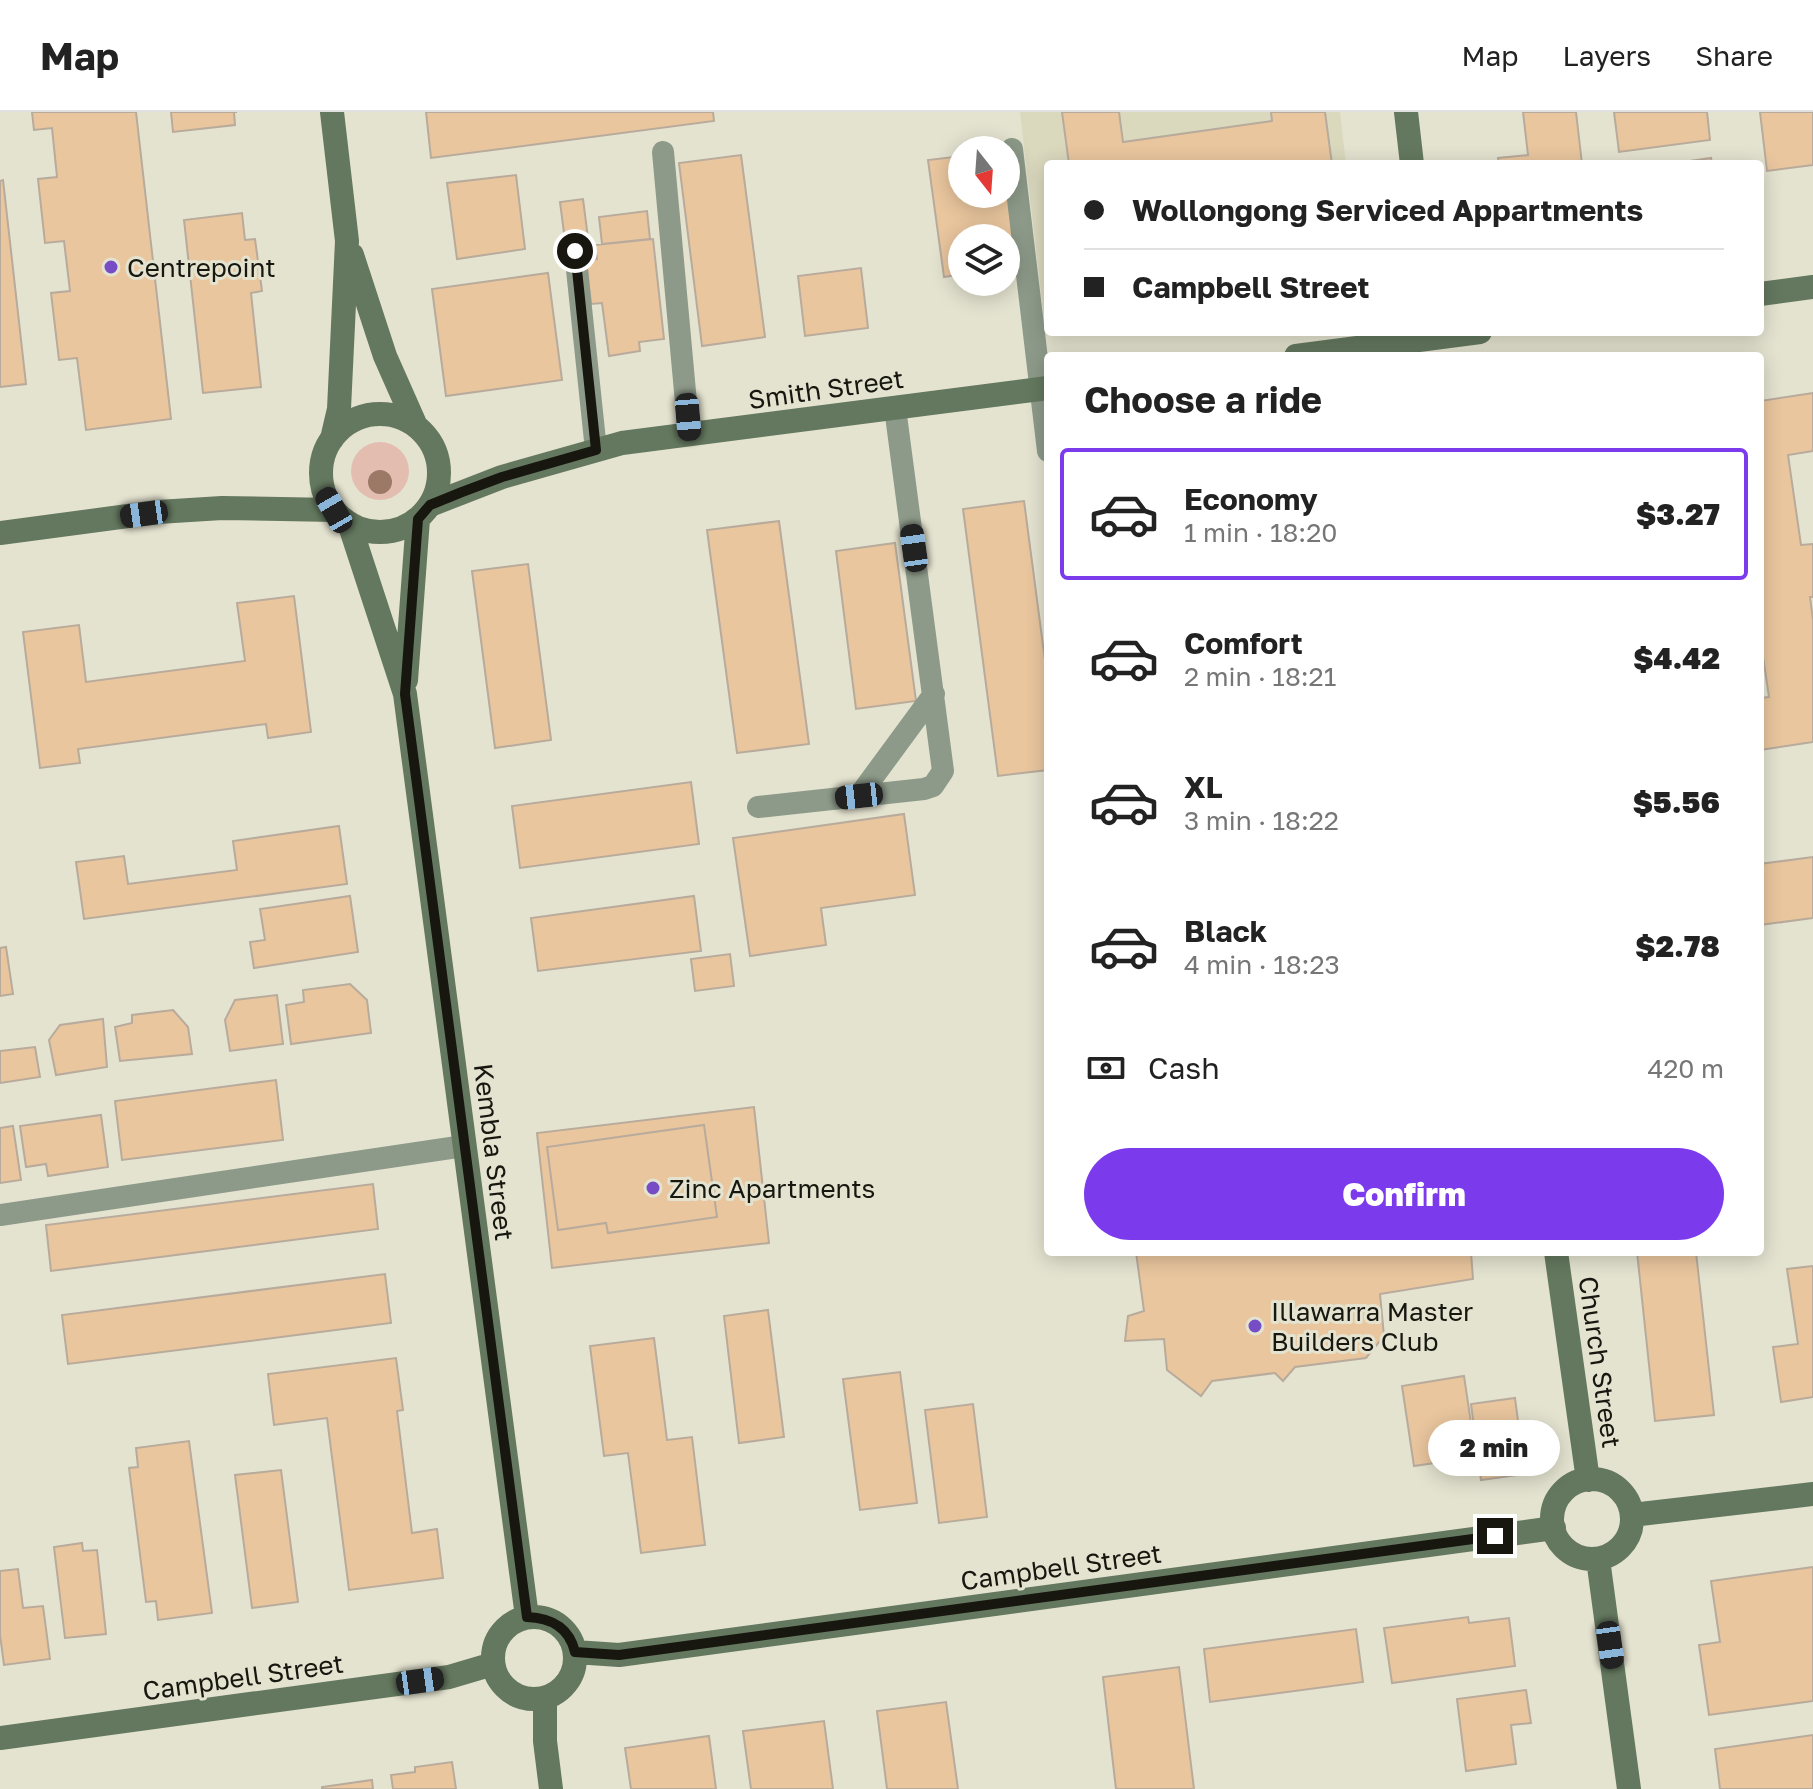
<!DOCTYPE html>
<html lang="en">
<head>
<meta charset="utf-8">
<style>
	body { margin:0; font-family:"Golos Text",sans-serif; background:#f6f6f6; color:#222; height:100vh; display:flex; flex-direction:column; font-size:30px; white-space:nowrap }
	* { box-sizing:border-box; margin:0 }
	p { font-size:26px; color:#767676 }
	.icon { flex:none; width:44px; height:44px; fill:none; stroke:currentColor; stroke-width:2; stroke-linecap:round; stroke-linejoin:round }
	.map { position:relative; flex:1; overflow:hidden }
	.drawer { position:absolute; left:1044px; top:240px; width:720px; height:904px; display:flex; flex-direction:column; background:#fff; border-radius:8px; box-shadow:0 4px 20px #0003 }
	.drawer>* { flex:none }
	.guide { position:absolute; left:1044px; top:48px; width:720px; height:176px; border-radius:8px; box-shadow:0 4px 20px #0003; display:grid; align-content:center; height:176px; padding:0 40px; background:#fff }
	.needle { width:52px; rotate:163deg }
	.fabs { position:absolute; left:948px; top:24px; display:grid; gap:16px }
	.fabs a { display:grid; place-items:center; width:72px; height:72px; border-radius:50%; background:#fff; box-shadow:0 4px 20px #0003; font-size:40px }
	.end { position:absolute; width:36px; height:36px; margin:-18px; border:10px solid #171710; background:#fff; box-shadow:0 0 0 4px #fff }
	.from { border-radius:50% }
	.bubble { position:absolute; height:56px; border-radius:28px; background:#fff; box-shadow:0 4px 20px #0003; font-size:26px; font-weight:800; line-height:56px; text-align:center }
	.car { position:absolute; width:24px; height:48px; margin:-24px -12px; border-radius:10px; box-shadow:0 0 6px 2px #0007; background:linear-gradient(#222 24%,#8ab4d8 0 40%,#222 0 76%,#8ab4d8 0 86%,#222 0) }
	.guide b { display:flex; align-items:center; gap:28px; height:76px; font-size:30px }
	.guide b+b { border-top:2px solid #e0e0e0 }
	.guide i { width:20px; height:20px; background:#222 }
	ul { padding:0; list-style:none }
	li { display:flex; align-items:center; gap:24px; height:132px; margin:0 16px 12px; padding:0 24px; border:4px solid transparent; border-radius:8px }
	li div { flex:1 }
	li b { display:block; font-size:30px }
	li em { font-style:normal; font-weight:800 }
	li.on { border-color:#7c3aed }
	li>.icon { width:72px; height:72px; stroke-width:1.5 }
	h2 { padding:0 40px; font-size:36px; line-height:96px }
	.pay { display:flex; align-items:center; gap:20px; height:88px; padding:0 40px; font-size:30px }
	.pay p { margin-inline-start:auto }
	.primary-button { display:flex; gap:16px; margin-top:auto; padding:16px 40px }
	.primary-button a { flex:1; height:92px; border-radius:48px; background:#7c3aed; color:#fff; font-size:32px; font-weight:800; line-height:92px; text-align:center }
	header { display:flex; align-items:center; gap:48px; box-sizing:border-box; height:112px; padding:0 40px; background:#fff; border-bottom:2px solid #e0e0e0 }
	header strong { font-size:38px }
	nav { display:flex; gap:44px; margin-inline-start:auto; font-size:28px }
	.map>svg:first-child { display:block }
	.built { fill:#dad9be }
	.green { fill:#e4bdb1 }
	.building { fill:#e9c69e; stroke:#b8ab9c; stroke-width:2 }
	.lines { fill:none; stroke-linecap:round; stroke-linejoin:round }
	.lane { stroke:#8d9a89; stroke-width:22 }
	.secondary { stroke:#64785f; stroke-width:24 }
	.tree { fill:#9c7966 }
	.route { stroke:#171710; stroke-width:10 }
	.poi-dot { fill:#774dc6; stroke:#e4e3d0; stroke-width:3 }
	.labels { text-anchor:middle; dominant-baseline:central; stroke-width:6; stroke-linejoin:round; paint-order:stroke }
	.poi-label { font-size:26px; fill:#171710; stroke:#e4e3d0; text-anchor:start }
	.street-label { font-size:26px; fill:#171710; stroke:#e4e3d0 }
</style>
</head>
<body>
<header>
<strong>Map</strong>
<nav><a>Map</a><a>Layers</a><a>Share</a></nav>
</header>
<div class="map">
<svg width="1813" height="1677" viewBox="0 0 1813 1677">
	<rect width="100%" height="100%" fill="#e4e3d0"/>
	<path class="built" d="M 1020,0 L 1340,0 L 1346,52 L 1048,52 L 1048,220 L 1073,220 L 1046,223 Z"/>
	<path class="green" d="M351 359a29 29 0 1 1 58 0a29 29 0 1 1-58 0Z"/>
	<path class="building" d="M 32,0 L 136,0 L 171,307 L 86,318 L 77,246 L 59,248 L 51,181 L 70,179 L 64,129 L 45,131 L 38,67 L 57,65 L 52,16 L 34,18 Z
		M 171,0 L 237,0 L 234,0 L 235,13 L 173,20 Z
		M 426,0 L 713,0 L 714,9 L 431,46 Z
		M 1062,0 L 1119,0 L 1123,30 L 1272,9 L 1271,0 L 1325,0 L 1332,52 L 1069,52 Z
		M 1523,0 L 1576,0 L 1582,52 L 1499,52 L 1498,46 L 1528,43 Z
		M 1614,0 L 1707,0 L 1710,28 L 1619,40 Z
		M 1760,0 L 1813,0 L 1813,53 L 1767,59 Z
		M 741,43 L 765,225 L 702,234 L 679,51 Z
		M 962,44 L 962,82 L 1006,82 L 1006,54 L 1019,155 L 1006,156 L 1006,126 L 962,126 L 962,162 L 944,165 L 928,48 Z
		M 1711,46 L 1712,52 L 1669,52 Z
		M 516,63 L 525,137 L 457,147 L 447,71 Z
		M 3,68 L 26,272 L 0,275 L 0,69 Z
		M 583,87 L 588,126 L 565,129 L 560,90 Z
		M 647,99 L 650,127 L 602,132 L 599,105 Z
		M 242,101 L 245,128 L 255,127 L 262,179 L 251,181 L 261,275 L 203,281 L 184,108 Z
		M 653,127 L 664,227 L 639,230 L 640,239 L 609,244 L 602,191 L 591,192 L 586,148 L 597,147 L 595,133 Z
		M 861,156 L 868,216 L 805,224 L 798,164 Z
		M 548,161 L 562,268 L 446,284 L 432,177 Z
		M 1813,281 L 1813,339 L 1788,343 L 1801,433 L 1813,432 L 1813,485 L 1810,485 L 1813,508 L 1813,630 L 1760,638 L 1760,586 L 1769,585 L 1760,524 L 1760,289 Z
		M 1024,389 L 1048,571 L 1048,658 L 998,664 L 963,397 Z
		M 779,409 L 809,632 L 737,641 L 707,418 Z
		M 895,431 L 916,589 L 856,597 L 836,439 Z
		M 528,452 L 551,628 L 495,636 L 472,459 Z
		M 294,484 L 311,620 L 268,626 L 266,612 L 78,637 L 80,651 L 40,656 L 23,520 L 79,513 L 86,570 L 245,549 L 237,491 Z
		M 691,670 L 699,732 L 520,756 L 512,694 Z
		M 904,702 L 915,783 L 821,796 L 826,833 L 750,844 L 733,726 Z
		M 339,714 L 347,772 L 84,807 L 76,750 L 124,744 L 128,772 L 237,758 L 233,729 Z
		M 1813,745 L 1813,806 L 1760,813 L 1760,752 Z
		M 350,784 L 358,840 L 254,856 L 250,830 L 265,828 L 260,797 Z
		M 694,784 L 701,839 L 538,859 L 531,806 Z
		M 6,835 L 13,882 L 0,884 L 0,836 Z
		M 730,842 L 734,874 L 695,879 L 691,847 Z
		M 350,872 L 367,888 L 371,921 L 291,932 L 286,893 L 304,890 L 303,878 Z
		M 277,883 L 283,932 L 230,939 L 225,908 L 235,888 Z
		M 173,898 L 188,915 L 192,942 L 120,949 L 115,915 L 132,911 L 132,903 Z
		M 103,907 L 107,955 L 56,963 L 49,928 L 60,913 Z
		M 35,935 L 40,965 L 0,971 L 0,939 Z
		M 276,968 L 283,1028 L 122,1048 L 115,989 Z
		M 754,995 L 769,1131 L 552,1156 L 537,1021 Z
		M 101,1003 L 108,1055 L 48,1064 L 46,1052 L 26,1055 L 20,1014 Z
		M 704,1013 L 717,1105 L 608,1121 L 606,1111 L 558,1118 L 547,1035 Z
		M 13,1014 L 21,1068 L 0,1071 L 0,1016 Z
		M 373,1072 L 378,1117 L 51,1159 L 46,1113 Z
		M 1136,1140 L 1471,1140 L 1473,1167 L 1380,1182 L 1384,1224 L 1366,1246 L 1295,1255 L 1283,1269 L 1275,1261 L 1212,1269 L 1201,1284 L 1167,1258 L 1164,1227 L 1125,1229 L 1128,1204 L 1144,1199 Z
		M 1637,1140 L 1696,1140 L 1714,1303 L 1655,1309 Z
		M 1813,1154 L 1813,1285 L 1781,1290 L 1773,1235 L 1798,1232 L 1787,1157 Z
		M 385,1162 L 391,1211 L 68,1252 L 62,1203 Z
		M 768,1198 L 784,1325 L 739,1331 L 724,1204 Z
		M 654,1226 L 667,1328 L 692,1325 L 705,1433 L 641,1441 L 628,1341 L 604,1344 L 590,1234 Z
		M 396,1246 L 403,1298 L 397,1299 L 412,1421 L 437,1417 L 443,1466 L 349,1478 L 327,1306 L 274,1313 L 268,1262 Z
		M 900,1260 L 917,1391 L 860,1398 L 843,1267 Z
		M 1464,1264 L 1476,1345 L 1414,1354 L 1402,1274 Z
		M 1515,1286 L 1525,1362 L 1481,1368 L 1471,1292 Z
		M 973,1292 L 987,1405 L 939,1411 L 925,1298 Z
		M 189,1329 L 212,1501 L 158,1508 L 156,1489 L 146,1490 L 129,1356 L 138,1355 L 136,1336 Z
		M 281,1358 L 298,1490 L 252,1496 L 235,1363 Z
		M 82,1431 L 83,1439 L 97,1438 L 106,1522 L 65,1526 L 54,1435 Z
		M 1813,1455 L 1813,1589 L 1709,1603 L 1699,1533 L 1720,1530 L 1711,1469 Z
		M 18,1457 L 23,1496 L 43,1494 L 50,1547 L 4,1553 L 0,1523 L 0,1459 Z
		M 1468,1505 L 1469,1511 L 1509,1506 L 1515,1554 L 1392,1571 L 1384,1516 Z
		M 1356,1517 L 1363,1570 L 1210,1590 L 1204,1537 Z
		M 1179,1555 L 1194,1677 L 1116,1677 L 1103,1565 Z
		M 1526,1578 L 1531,1611 L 1511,1613 L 1516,1652 L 1466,1659 L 1457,1587 Z
		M 946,1590 L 958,1677 L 887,1677 L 877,1599 Z
		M 824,1609 L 833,1677 L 751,1677 L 743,1619 Z
		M 1813,1623 L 1813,1677 L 1720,1677 L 1715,1637 Z
		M 709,1624 L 716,1677 L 631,1677 L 625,1636 Z
		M 452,1650 L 456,1677 L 393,1677 L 391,1663 L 415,1660 L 415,1655 Z
		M 372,1668 L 373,1677 L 322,1677 L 322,1675 Z"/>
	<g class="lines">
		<path class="lane" d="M 1012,37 L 1048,339
			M 663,40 L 689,323
			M 575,139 L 596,338
			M 859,684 L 934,582
			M 758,695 L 924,677 L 933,674 L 943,659 L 895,296
			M 0,1103 L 464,1034"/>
		<path class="secondary" d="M 332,0 L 347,129 L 339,297 L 332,327
			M 1406,0 L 1412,52
			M 352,143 L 385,244 L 416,314
			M 1760,182 L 1813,175
			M 1296,244 L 1480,220
			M321 361a59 59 0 1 1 118 0a59 59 0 1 1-118 0Z
			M 430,393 L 502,365 L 622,331 L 1048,276
			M 349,411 L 405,582 L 527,1505
			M 0,421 L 158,400 L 222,396 L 334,398
			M 406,568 L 418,407
			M 1556,1140 L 1588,1368
			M1552 1407a40 40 0 1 1 80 0a40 40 0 1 1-80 0Z
			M 1632,1403 L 1813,1382
			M 1598,1447 L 1629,1677
			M493 1546a41 41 0 1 1 82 0a41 41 0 1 1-82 0Z
			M 575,1540 L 619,1543 L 1554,1416
			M 545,1586 L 545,1629 L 551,1677
			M 0,1626 L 449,1565 L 493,1552"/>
	</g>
	<circle class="tree" cx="380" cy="370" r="12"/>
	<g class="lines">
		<path class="route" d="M 575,139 L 596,338 L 502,365 L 462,380 L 430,393 L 418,407 L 405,582 L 527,1505 C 551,1506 569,1515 575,1540 L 619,1543 L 1495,1424"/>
	</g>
	<g class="poi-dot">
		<circle cx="111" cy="155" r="8"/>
		<circle cx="653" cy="1076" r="8"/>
		<circle cx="1255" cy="1214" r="8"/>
	</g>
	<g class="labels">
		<g class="poi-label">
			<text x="127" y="155">Centrepoint</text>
			<text x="669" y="1076">Zinc Apartments</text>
			<text x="1271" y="1199">Illawarra Master<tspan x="1271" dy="30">Builders Club</tspan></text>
		</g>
		<g class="street-label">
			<text transform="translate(826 277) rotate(-8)">Smith Street</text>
			<text transform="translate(494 1040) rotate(83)">Kembla Street</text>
			<text transform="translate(1600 1250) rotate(82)">Church Street</text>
			<text transform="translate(1061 1455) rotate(-8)">Campbell Street</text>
			<text transform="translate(243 1565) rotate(-8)">Campbell Street</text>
		</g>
	</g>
</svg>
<div class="fabs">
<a><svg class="needle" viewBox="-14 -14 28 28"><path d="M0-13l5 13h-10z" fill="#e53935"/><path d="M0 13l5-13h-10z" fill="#767676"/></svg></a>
<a><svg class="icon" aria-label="layers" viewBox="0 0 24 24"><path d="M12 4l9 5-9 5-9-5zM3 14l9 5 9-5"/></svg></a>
</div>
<i class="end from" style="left:575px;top:139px"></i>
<i class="end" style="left:1495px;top:1424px"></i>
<div class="bubble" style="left:1428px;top:1308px;width:132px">2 min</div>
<i class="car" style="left:688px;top:305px;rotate:175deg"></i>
<i class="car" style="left:334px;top:398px;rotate:330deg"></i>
<i class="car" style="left:144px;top:402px;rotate:262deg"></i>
<i class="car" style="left:914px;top:436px;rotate:352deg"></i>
<i class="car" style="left:859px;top:684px;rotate:264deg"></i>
<i class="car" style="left:1610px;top:1533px;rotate:172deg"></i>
<i class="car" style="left:420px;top:1569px;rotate:82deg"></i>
<div class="guide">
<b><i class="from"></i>Wollongong Serviced Appartments</b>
<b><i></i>Campbell Street</b>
</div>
<section class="drawer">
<h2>Choose a ride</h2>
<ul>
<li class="on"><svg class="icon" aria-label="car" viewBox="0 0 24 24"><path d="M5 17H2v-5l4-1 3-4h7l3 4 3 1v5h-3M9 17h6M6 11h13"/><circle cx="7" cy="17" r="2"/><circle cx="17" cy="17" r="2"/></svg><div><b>Economy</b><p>1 min · 18:20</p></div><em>$3.27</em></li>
<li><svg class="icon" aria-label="car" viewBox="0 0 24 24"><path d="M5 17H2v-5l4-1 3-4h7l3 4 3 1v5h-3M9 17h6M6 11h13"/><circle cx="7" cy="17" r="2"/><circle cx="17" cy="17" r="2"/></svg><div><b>Comfort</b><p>2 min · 18:21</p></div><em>$4.42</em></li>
<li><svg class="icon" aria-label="car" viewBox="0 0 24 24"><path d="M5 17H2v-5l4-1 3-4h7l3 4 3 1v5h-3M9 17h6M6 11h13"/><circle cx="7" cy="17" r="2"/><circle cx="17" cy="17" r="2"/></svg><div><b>XL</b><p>3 min · 18:22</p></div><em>$5.56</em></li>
<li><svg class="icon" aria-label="car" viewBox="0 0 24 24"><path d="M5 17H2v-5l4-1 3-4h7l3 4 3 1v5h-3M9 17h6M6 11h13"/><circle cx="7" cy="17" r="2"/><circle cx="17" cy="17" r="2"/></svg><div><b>Black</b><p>4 min · 18:23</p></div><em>$2.78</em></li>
</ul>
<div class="pay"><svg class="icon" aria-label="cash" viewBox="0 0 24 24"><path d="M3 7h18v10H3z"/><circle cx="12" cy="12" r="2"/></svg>Cash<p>420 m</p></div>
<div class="primary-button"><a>Confirm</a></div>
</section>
</div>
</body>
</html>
